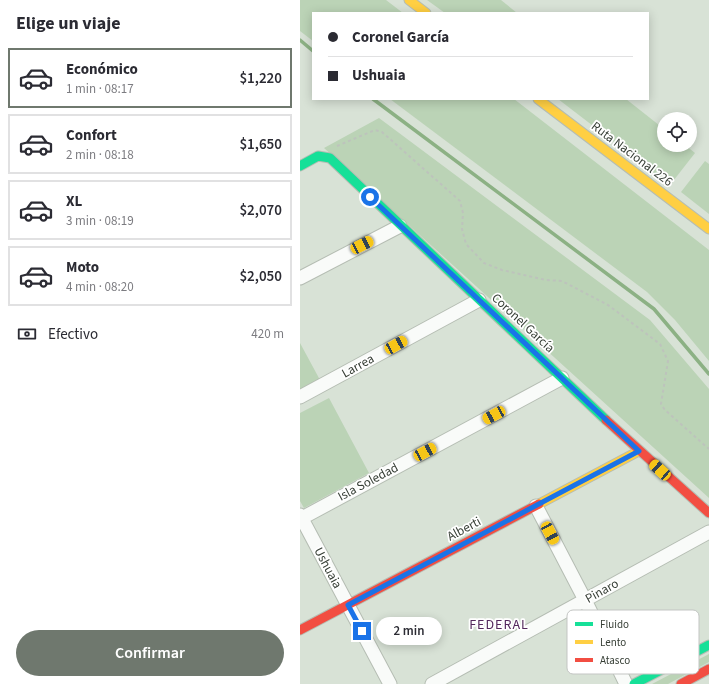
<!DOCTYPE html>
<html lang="es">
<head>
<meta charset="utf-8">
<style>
	body { margin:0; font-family:"Source Sans 3",sans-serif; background:#f7f7f7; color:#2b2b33; height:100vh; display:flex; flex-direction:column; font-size:15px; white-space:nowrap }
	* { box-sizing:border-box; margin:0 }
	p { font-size:13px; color:#7c7c81 }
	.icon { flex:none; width:22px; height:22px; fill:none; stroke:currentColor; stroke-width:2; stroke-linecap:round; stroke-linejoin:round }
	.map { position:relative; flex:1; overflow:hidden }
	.details { display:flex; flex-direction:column; background:#fff; width:300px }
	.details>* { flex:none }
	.banner { position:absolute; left:12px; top:12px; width:337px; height:88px; border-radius:0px; box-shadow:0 2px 10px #0003; display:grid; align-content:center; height:88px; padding:0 16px; background:#fff }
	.controls { position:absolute; left:357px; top:112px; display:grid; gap:8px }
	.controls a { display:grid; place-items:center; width:40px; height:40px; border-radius:50%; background:#fff; box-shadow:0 2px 10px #0003; font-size:20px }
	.end { position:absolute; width:18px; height:18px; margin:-9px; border:5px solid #1a73e8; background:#fff; box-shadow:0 0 0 2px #fff }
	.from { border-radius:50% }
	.bubble { position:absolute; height:28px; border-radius:14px; background:#fff; box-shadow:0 2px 10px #0003; font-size:13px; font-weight:600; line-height:28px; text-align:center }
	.car { position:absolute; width:12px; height:24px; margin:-12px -6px; border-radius:5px; box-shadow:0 0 3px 1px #0007; background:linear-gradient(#f5c518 24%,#345 0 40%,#f5c518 0 76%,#345 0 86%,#f5c518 0) }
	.banner b { display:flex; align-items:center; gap:14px; height:38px; font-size:15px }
	.banner b+b { border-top:1px solid #e1e1e2 }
	.banner i { width:10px; height:10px; background:#2b2b33 }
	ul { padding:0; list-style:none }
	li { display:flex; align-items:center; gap:12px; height:60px; margin:0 8px 6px; padding:0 8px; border:2px solid #e1e1e2; border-radius:0px }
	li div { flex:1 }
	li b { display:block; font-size:15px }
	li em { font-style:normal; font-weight:600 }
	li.current { border-color:#6f786e }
	li>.icon { width:36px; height:36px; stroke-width:1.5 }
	h2 { padding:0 16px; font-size:18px; line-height:48px }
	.pay { display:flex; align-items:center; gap:10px; height:44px; padding:0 16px; font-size:15px }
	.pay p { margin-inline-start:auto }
	.button { display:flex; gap:8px; margin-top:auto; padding:8px 16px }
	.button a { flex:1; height:46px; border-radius:24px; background:#6f786e; color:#fff; font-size:16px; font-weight:600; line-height:46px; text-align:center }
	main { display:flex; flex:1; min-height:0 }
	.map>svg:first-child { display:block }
	.green { fill:#bbd3b6 }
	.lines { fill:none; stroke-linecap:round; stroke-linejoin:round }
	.stream { stroke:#8cb184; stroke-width:3.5 }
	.street-casing { stroke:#b5bdb3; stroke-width:15 }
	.fast-casing { stroke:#b5bdb3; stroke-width:11 }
	.slow-casing { stroke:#b5bdb3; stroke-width:11 }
	.jam-casing { stroke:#b5bdb3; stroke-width:11 }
	.path { stroke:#bdc3bc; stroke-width:2; stroke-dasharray:3 3; stroke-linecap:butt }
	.street { stroke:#f9fbf9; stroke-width:13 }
	.fast { stroke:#16e098; stroke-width:9 }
	.slow { stroke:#ffcf43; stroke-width:9 }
	.jam { stroke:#f24e42; stroke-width:9 }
	.route { stroke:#1a73e8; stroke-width:5 }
	.labels { text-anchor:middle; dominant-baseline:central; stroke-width:3.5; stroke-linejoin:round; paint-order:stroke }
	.street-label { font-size:13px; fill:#373f36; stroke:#fff }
	.neighbourhood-label { font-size:14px; letter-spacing:1px; fill:#53285c; stroke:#fff }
	.key { fill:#fff; stroke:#c3c5c3; stroke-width:1 }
	.key-label { font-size:11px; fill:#373f36 }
</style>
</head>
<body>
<main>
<section class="details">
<h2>Elige un viaje</h2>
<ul>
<li class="current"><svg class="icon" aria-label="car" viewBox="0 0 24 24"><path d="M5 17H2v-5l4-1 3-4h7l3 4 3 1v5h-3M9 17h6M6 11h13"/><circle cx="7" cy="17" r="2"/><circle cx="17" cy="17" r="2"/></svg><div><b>Económico</b><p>1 min · 08:17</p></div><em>$1,220</em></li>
<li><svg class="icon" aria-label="car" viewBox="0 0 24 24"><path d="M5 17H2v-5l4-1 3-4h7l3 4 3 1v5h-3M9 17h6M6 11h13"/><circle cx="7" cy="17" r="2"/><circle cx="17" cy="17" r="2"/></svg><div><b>Confort</b><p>2 min · 08:18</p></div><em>$1,650</em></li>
<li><svg class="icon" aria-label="car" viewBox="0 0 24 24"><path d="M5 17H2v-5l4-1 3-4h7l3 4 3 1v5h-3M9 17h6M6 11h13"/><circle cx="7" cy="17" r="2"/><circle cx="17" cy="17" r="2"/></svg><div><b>XL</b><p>3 min · 08:19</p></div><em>$2,070</em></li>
<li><svg class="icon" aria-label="car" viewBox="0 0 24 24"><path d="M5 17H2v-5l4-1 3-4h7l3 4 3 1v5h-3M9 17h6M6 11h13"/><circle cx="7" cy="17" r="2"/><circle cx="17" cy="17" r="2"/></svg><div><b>Moto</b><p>4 min · 08:20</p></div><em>$2,050</em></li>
</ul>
<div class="pay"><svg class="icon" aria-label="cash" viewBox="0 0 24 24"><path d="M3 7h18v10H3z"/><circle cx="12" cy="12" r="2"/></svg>Efectivo<p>420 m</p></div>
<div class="button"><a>Confirmar</a></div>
</section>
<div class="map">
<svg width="409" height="684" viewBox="0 0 409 684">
	<rect width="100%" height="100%" fill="#d8e2d6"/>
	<path class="green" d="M 0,0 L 86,0 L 103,13 L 13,13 L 13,41 L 0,31 Z
		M 127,0 L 201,0 L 217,13 L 145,13 Z
		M 90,99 L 214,99 L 409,250 L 409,361 L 375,320 L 347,292 Z
		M 258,99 L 326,99 L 364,129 L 364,145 L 385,145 L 395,153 L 370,185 Z
		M 79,118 L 350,320 L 409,389 L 409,498 L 24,148 Z
		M 405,161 L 409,164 L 409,214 L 381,192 Z
		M 0,343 L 20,380 L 0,390 Z
		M 29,398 L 69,473 L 4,508 L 0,501 L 0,413 Z
		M 409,654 L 409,662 L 368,684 L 352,684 Z"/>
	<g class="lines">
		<path class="stream" d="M 0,40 L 13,51
			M 73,99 L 354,309 L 409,374"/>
		<defs>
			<path id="street" d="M 0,278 L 100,226
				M 0,397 L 179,300
				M 236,506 L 285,600 L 326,684
				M 0,515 L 90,684
				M 2,518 L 262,378
				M 132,684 L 409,532"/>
			<path id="fast" d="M 0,166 L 18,156 L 30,158 L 306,420
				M 334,684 L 409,645"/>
			<path id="slow" d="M 109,0 L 126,13
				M 238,99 L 409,229
				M 239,504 L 339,451"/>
			<path id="jam" d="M 306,420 L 409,513
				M 0,630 L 239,504
				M 381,684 L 409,669"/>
		</defs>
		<use href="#street" class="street-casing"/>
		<use href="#fast" class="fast-casing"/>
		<use href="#slow" class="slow-casing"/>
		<use href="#jam" class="jam-casing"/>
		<path class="path" d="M 37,146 L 75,130 L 82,132 L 160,201 L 163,213 L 162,229 L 166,244 L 184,263 L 202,270 L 246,280 L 262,281 L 308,305 L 360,344 L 368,361 L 361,404 L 365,410 L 409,449"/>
		<use href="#street" class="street"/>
		<use href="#fast" class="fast"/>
		<use href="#slow" class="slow"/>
		<use href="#jam" class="jam"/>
	</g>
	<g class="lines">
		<path class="route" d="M 62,631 L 48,605 L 339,451 L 70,197"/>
	</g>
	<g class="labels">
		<g class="street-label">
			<text transform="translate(332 154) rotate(37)">Ruta Nacional 226</text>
			<text transform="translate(223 323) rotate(43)">Coronel García</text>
			<text transform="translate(58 366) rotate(-29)">Larrea</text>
			<text transform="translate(68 482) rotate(-28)">Isla Soledad</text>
			<text transform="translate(164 529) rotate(-28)">Alberti</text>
			<text transform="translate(28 568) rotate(62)">Ushuaia</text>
			<text transform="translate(302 591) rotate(-29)">Pinaro</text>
		</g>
		<g class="neighbourhood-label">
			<text x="199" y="625">FEDERAL</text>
		</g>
	</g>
	<rect x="267" y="610" width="132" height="64" rx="6" class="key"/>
	<rect x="275" y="622" width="18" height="4" fill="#16e098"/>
	<rect x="275" y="640" width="18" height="4" fill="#ffcf43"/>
	<rect x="275" y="658" width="18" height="4" fill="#f24e42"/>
	<g class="key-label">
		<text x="300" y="628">Fluido</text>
		<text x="300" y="646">Lento</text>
		<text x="300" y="664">Atasco</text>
	</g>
</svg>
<div class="controls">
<a><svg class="icon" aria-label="locate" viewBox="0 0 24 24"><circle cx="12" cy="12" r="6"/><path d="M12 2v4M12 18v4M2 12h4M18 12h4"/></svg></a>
</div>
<i class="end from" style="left:70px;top:197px"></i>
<i class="end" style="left:62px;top:631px"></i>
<div class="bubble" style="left:76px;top:617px;width:66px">2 min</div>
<i class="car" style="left:62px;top:245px;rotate:63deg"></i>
<i class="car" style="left:96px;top:345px;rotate:61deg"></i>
<i class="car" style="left:194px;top:415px;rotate:242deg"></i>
<i class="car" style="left:125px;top:452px;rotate:62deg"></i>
<i class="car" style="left:360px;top:470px;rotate:312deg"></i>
<i class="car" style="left:250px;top:533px;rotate:152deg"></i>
<div class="banner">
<b><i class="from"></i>Coronel García</b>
<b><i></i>Ushuaia</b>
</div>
</div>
</main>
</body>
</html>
